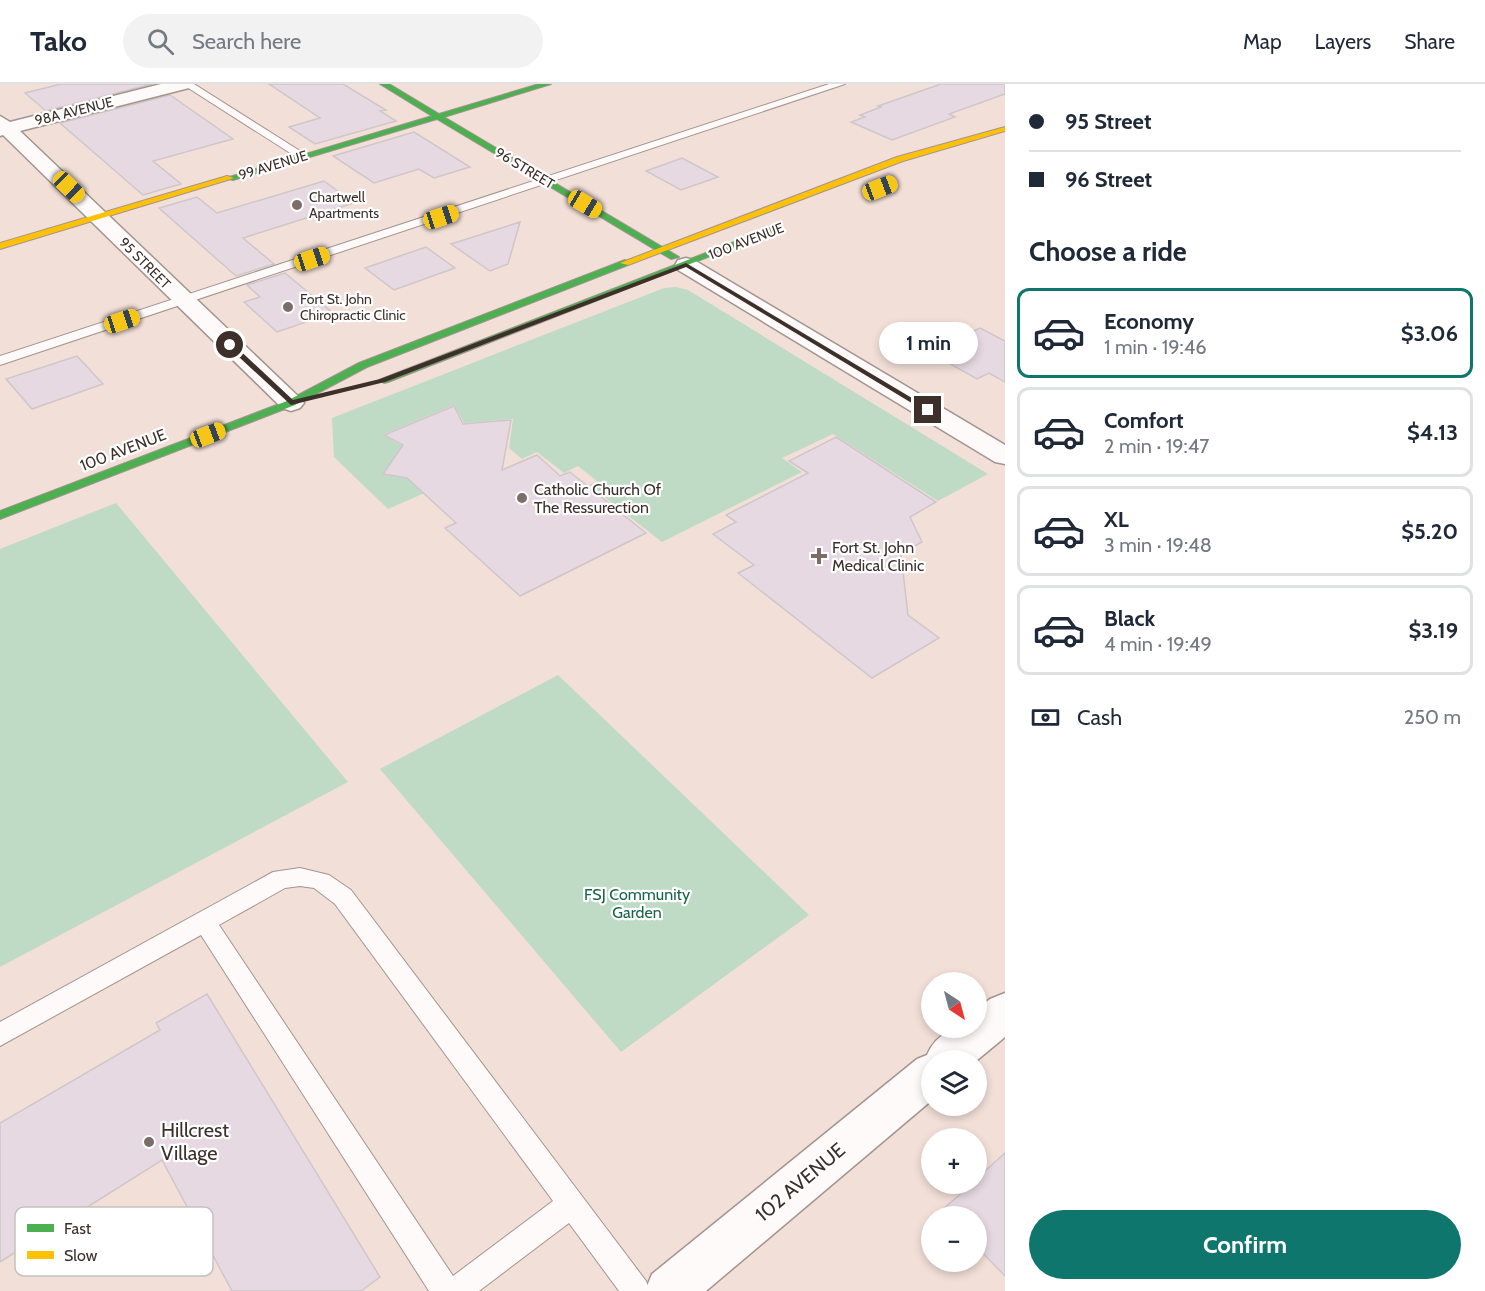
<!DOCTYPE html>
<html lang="en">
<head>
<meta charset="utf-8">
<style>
	body { margin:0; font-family:Cabin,sans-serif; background:#f2f2f3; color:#1f2937; height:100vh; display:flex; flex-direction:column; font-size:22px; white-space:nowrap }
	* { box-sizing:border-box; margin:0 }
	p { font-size:20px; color:#747a83 }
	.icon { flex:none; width:33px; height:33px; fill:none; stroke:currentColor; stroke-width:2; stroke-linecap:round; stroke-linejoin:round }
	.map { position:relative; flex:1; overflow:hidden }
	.panel { display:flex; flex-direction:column; background:#fff; width:480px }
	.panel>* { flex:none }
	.guide { display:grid; align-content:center; height:132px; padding:0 24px; background:#fff }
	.needle { width:39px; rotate:144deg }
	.fabs { position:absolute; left:921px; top:888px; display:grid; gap:12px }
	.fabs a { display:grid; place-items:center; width:66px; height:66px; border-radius:50%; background:#fff; box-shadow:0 3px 9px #0003; font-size:30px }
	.end { position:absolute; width:27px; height:27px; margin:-14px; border:8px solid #3d302b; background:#fff; box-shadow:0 0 0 3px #fff }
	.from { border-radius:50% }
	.bubble { position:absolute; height:42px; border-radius:21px; background:#fff; box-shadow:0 3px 9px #0003; font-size:20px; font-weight:700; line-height:42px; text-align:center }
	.car { position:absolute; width:18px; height:36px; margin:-18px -9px; border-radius:8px; box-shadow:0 0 4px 2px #0007; background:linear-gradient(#f5c518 24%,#345 0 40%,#f5c518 0 76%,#345 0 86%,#f5c518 0) }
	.guide b { display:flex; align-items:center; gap:21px; height:57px; font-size:22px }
	.guide b+b { border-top:2px solid #e0e1e3 }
	.guide i { width:15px; height:15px; background:#1f2937 }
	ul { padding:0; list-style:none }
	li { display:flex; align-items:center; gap:18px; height:90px; margin:0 12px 9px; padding:0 12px; border:3px solid #e0e1e3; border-radius:12px }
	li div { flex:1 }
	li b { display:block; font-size:22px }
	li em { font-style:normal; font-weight:700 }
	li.active { border-color:#0f766e }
	li>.icon { width:54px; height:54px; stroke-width:1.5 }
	h2 { padding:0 24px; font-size:27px; line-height:72px }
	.pay { display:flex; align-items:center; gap:15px; height:66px; padding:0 24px; font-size:22px }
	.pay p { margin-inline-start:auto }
	.button { display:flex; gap:12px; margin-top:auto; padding:12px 24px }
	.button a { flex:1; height:69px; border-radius:36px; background:#0f766e; color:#fff; font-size:24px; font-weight:700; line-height:69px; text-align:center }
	header { display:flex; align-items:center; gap:36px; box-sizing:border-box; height:84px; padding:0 30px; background:#fff; border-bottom:2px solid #e0e1e3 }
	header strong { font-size:28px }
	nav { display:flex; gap:33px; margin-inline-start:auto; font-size:21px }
	.search { width:420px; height:54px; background:#f2f2f3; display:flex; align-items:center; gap:15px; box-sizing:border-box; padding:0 21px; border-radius:33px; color:#747a83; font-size:22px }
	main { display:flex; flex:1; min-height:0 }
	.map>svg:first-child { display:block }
	.green { fill:#bfdbc5 }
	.building { fill:#e6d9e2; stroke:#d0c6c9; stroke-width:1.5 }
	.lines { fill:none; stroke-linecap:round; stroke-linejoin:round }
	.lane-casing { stroke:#a2958f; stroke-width:2 }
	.street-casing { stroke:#a2958f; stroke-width:3 }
	.fast-casing { stroke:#a2958f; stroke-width:2 }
	.slow-casing { stroke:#a2958f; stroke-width:2 }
	.lane { fill:#fdfaf9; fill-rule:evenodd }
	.street { fill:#fdfaf9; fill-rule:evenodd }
	.fast { fill:#4caf50; fill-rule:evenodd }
	.slow { fill:#ffc107; fill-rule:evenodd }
	.route { fill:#3d302b }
	.poi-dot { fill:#7c6d68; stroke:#fff; stroke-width:2 }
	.labels { text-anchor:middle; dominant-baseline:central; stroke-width:4.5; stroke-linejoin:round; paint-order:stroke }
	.far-street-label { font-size:14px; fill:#3d302b; stroke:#fff }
	.far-poi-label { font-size:14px; fill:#3d302b; stroke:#fff; text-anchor:start }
	.street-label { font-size:16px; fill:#3d302b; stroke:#fff }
	.poi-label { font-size:16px; fill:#3d302b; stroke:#fff; text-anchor:start }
	.park-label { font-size:16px; fill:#166645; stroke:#fff }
	.near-poi-label { font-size:20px; fill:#3d302b; stroke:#fff; text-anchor:start }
	.near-street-label { font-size:20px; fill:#3d302b; stroke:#fff }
	.key { fill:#fff; stroke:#c5c1bf; stroke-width:1.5 }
	.key-label { font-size:16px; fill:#3d302b }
</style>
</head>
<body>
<header>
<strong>Tako</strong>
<div class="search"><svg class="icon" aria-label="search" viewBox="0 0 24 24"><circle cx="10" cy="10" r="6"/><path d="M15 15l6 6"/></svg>Search here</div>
<nav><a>Map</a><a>Layers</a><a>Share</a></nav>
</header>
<main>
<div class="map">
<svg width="1005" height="1207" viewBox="0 0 1005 1207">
	<rect width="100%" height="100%" fill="#f2dfd8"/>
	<path class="green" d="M 676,203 L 688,206 L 988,390 L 938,417 L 833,350 L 782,374 L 802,388 L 662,458 L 589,401 L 597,397 L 578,382 L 564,389 L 537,368 L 522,375 L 509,364 L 513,335 L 464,339 L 454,321 L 382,351 L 405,363 L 382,390 L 433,399 L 429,407 L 388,425 L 334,373 L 332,334 L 664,204 Z
		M 116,419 L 348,698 L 0,883 L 0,465 Z
		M 558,591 L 809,831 L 621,968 L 380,685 Z"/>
	<path class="building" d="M 61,0 L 152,0 L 46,27 L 25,9 Z
		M 269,0 L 343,0 L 386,26 L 380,27 L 396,37 L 315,60 L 289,43 L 320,34 Z
		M 941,0 L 1005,0 L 1005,10 L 949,30 L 955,33 L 892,56 L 851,38 L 865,33 L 860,31 L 881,23 L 878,22 Z
		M 170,11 L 233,55 L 153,77 L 181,100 L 143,111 L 60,39 Z
		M 414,48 L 470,83 L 434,94 L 419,85 L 374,99 L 333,72 Z
		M 682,74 L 718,93 L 681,106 L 646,87 Z
		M 324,97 L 354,119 L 243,154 L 274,180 L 236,192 L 159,124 L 197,113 L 217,129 Z
		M 520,138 L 508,180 L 490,187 L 451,160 Z
		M 426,163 L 455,184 L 394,206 L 365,184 Z
		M 285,189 L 333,229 L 277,248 L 244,218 L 260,213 L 247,201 Z
		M 980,244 L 1005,257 L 1005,298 L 989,289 L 977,295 L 929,268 Z
		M 77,272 L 103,300 L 32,325 L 6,295 Z
		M 454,322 L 463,340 L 511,336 L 502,386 L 537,371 L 560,392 L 570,388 L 646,449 L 520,512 L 445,444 L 456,439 L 407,394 L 383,390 L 403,361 L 384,351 Z
		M 836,353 L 936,418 L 910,433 L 922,458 L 901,470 L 908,531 L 939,554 L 872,594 L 738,489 L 754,481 L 713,450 L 736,438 L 726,431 L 808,389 L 789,377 Z
		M 207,910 L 380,1193 L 361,1207 L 232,1207 L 162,1076 L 0,1178 L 0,1039 L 160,946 L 156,939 Z
		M 1005,1069 L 1005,1192 L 976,1162 L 976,1132 L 935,1132 L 972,1100 L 976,1100 L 976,1095 Z"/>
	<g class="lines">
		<defs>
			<path id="lane" d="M 182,0 L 194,0 L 308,72 L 298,74 Z
				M 829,0 L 845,0 L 0,281 L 0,272 Z
				M 300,784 L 329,791 L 351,806 L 646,1197 L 650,1207 L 619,1207 L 569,1139 L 479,1207 L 429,1207 L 201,851 L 0,962 L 0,938 L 273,788 ZM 300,802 L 314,804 L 335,820 L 553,1117 L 453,1192 L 219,841 L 285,804 Z"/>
			<path id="street" d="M 161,0 L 192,0 L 189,4 L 20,47 L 300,314 L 304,319 L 300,324 L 291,327 L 282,324 L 3,51 L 0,52 L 0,32 L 10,38 Z
				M 686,174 L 694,176 L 1005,361 L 1005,380 L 995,378 L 678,186 L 675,181 L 678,176 Z
				M 1005,909 L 1005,953 L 976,977 L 932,976 L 932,1016 L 706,1207 L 645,1207 L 652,1190 L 917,975 L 927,971 C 937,948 954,944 976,944 L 976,926 L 990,915 Z"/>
			<path id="fast" d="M 380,0 L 389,0 L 439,30 L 539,0 L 551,0 L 444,33 L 679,173 L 671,175 L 437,35 L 233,96 L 226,94 L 432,32 Z
				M 770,144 L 777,146 L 388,298 L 384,299 L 379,296 Z
				M 625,176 L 630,179 L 628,181 L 367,283 L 295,321 L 0,435 L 0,427 L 287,317 L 359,279 Z"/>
			<path id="slow" d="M 1005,43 L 1005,47 L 903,77 L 628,181 L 620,179 L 897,73 Z
				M 227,92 L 234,94 L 0,165 L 0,159 Z"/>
		</defs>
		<use href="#lane" class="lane-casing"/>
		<use href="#street" class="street-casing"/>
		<use href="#fast" class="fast-casing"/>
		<use href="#slow" class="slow-casing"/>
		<use href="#lane" class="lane"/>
		<use href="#street" class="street"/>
		<use href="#fast" class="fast"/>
		<use href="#slow" class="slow"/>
	</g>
	<path class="route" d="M 686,179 L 932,326 L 925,327 L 686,183 L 385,298 L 291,321 L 226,261 L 232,259 L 293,316 L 380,295 Z"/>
	<g class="poi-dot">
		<circle cx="297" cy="121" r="6"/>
		<circle cx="288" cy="223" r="6"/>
		<circle cx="522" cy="414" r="6"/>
		<path d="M816 463h6v6h6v6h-6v6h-6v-6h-6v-6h6z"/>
		<circle cx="149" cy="1058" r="6"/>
	</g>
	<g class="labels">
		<g class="far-street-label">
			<text transform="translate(74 27) rotate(-14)">98A AVENUE</text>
			<text transform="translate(273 81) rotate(-17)">99 AVENUE</text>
			<text transform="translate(525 84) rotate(31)">96 STREET</text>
			<text transform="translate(746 157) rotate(-21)">100 AVENUE</text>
			<text transform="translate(145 179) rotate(45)">95 STREET</text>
		</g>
		<g class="far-poi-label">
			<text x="309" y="113">Chartwell<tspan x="309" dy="16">Apartments</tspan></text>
			<text x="300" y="215">Fort St. John<tspan x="300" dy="16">Chiropractic Clinic</tspan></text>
		</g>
		<g class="street-label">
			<text transform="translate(123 366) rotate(-21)">100 AVENUE</text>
		</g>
		<g class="poi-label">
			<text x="534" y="405">Catholic Church Of<tspan x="534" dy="18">The Ressurection</tspan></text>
			<text x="832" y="463">Fort St. John<tspan x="832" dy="18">Medical Clinic</tspan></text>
		</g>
		<g class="park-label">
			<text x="637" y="810">FSJ Community<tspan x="637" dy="18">Garden</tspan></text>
		</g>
		<g class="near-poi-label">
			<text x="161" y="1046">Hillcrest<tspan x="161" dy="23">Village</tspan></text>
		</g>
		<g class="near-street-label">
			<text transform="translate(800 1098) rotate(-40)">102 AVENUE</text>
		</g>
	</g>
	<rect x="15" y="1123" width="198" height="69" rx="9" class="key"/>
	<rect x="27" y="1140" width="27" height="8" fill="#4caf50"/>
	<rect x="27" y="1167" width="27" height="8" fill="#ffc107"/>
	<g class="key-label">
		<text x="64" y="1150">Fast</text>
		<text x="64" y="1177">Slow</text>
	</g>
</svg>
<div class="fabs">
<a><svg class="needle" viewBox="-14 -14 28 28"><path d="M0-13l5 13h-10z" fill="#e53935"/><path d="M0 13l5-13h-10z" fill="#747a83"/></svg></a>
<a><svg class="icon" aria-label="layers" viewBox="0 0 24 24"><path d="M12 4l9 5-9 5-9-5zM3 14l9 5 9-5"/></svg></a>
<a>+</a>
<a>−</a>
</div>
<i class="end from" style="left:230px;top:261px"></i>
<i class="end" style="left:928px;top:326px"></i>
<div class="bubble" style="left:879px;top:238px;width:99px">1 min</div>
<i class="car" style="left:69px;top:103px;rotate:134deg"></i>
<i class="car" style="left:880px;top:104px;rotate:69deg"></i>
<i class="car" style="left:585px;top:120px;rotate:121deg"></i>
<i class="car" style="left:441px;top:133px;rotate:72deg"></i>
<i class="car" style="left:312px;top:175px;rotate:72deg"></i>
<i class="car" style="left:122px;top:237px;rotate:72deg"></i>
<i class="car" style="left:208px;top:351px;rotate:69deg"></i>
</div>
<section class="panel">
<div class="guide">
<b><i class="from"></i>95 Street</b>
<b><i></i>96 Street</b>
</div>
<h2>Choose a ride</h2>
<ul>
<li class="active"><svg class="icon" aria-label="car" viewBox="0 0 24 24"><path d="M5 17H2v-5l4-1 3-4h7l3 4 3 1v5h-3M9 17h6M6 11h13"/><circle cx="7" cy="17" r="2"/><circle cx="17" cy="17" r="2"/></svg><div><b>Economy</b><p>1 min · 19:46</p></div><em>$3.06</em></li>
<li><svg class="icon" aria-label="car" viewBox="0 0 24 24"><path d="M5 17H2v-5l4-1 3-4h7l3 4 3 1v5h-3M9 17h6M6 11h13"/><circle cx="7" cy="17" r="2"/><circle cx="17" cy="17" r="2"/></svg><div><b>Comfort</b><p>2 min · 19:47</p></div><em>$4.13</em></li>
<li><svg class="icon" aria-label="car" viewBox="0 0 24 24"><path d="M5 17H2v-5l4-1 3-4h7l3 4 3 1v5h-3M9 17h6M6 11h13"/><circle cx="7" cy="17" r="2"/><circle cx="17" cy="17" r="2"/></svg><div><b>XL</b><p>3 min · 19:48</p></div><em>$5.20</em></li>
<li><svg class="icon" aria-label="car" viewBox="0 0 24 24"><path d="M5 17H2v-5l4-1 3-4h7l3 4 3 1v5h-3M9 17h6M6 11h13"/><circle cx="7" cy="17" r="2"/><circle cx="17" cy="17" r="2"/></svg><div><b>Black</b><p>4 min · 19:49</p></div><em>$3.19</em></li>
</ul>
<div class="pay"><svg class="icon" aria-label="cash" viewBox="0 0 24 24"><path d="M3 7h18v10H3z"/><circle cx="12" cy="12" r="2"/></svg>Cash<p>250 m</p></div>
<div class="button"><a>Confirm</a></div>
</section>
</main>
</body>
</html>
